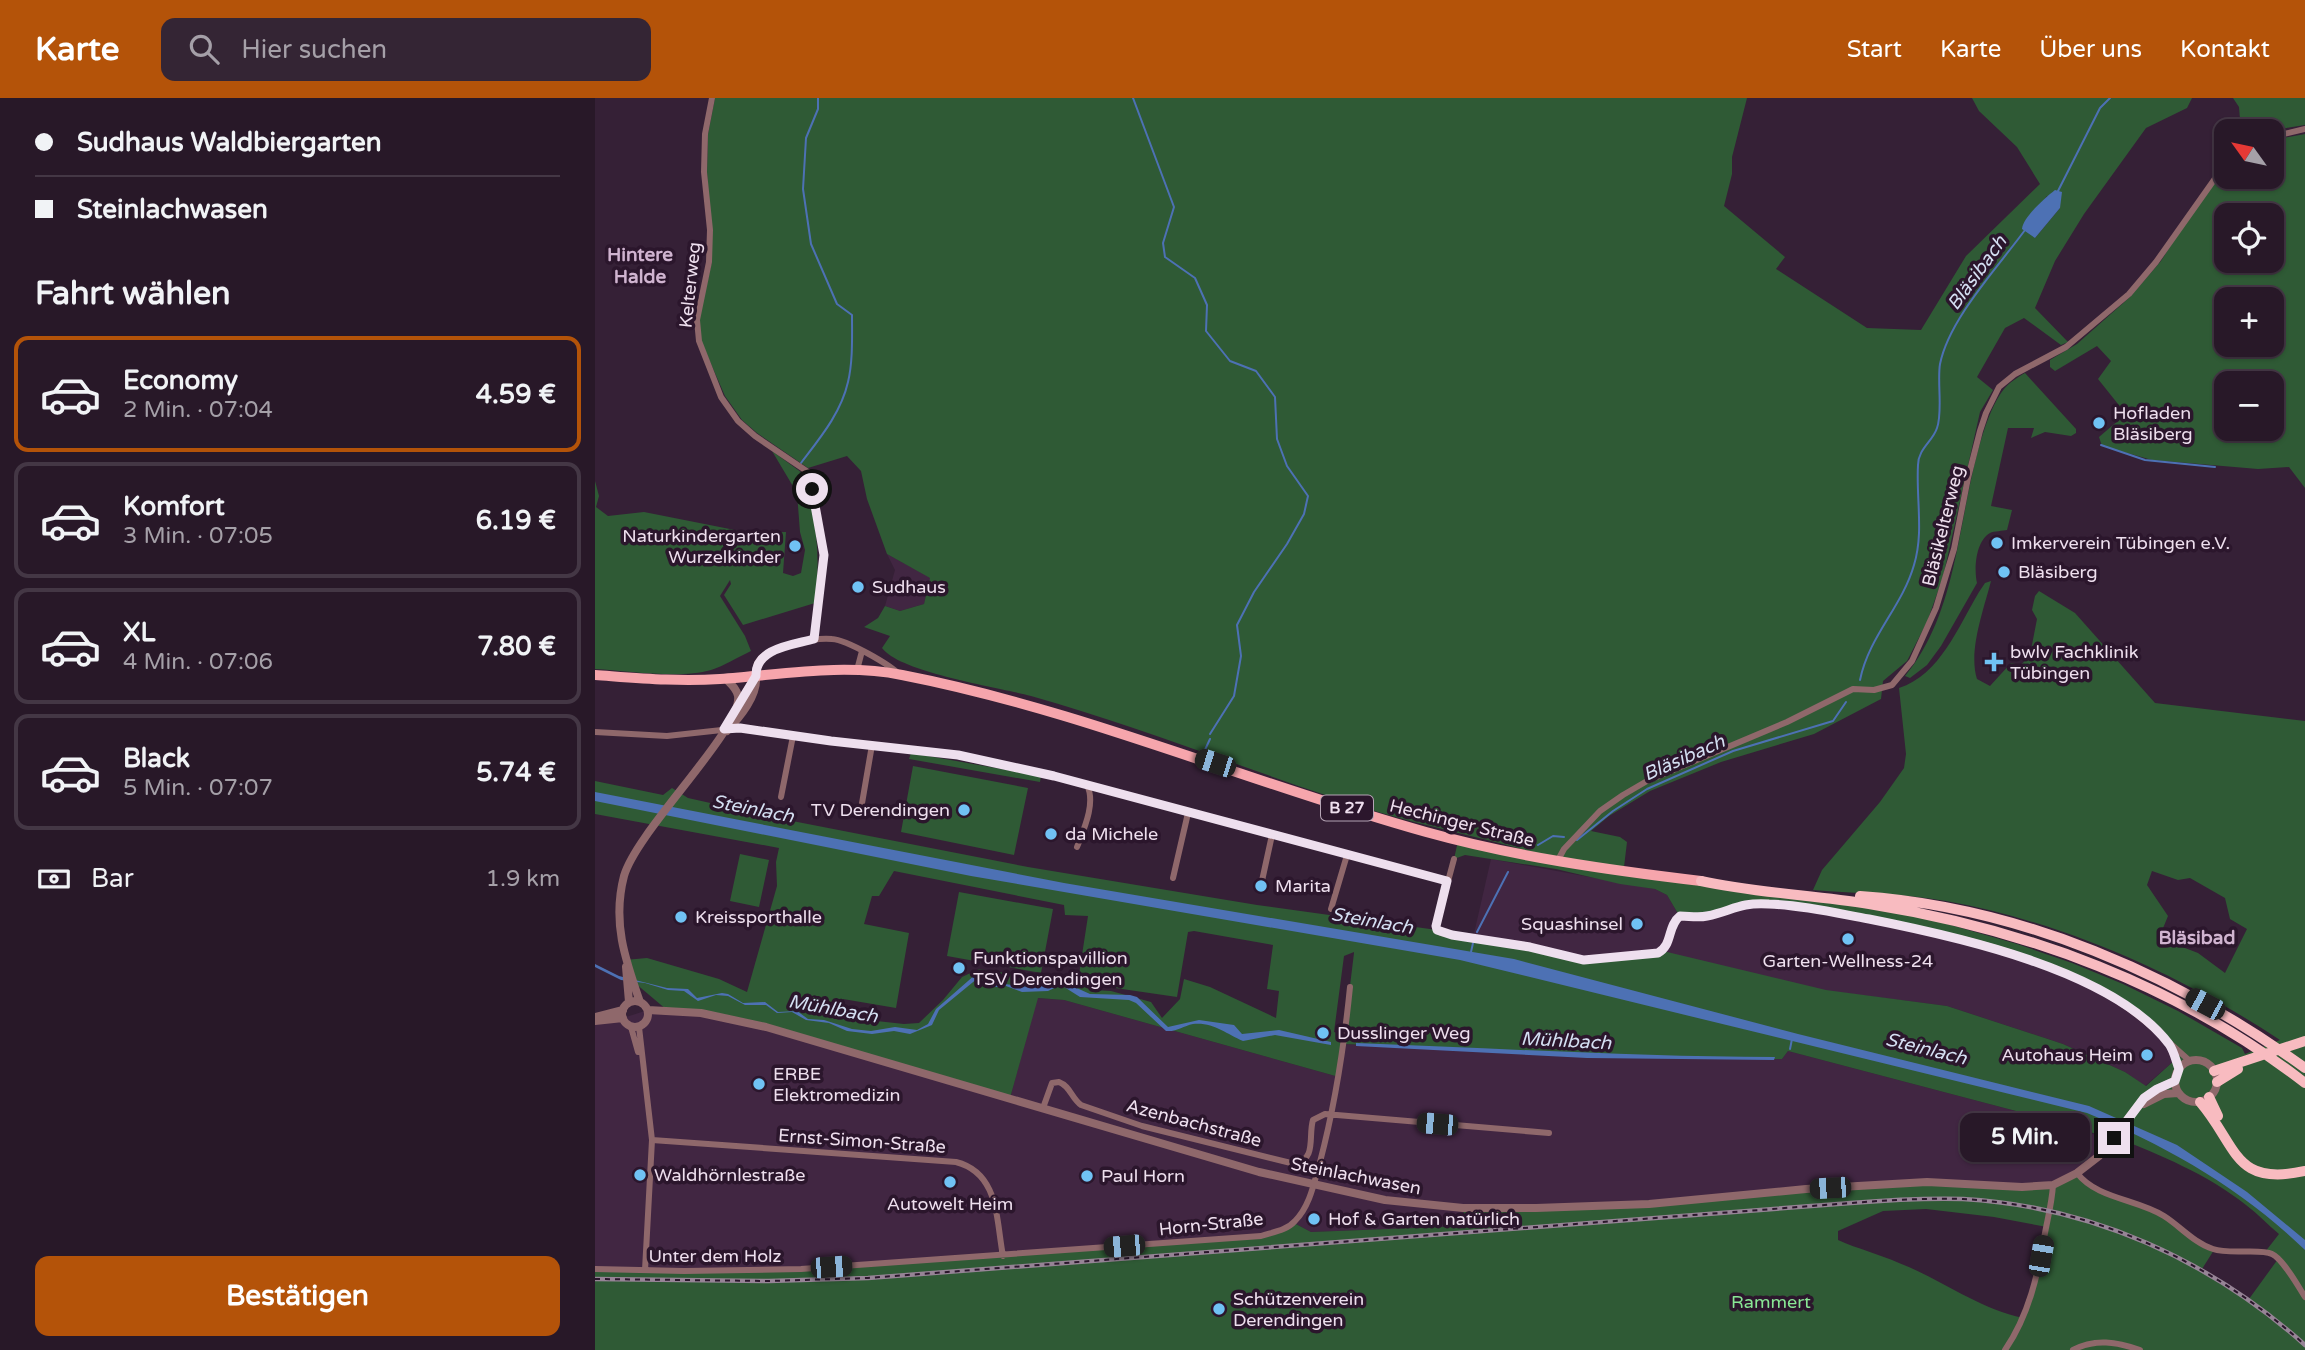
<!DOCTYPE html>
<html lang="de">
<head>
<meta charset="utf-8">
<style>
	body { margin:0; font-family:"Varela Round",sans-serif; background:#342534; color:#f1f3f6; height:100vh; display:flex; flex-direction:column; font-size:26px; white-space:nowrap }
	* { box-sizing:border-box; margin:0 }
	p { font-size:23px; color:#a5a0a8 }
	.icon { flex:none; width:38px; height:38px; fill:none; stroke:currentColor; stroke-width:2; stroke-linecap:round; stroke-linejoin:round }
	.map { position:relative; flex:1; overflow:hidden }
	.panel { display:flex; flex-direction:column; background:#281828; width:595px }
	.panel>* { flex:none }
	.guide { display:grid; align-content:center; height:154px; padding:0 35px; background:#281828 }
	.needle { width:46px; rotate:303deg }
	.fabs { position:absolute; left:1619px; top:21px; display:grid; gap:14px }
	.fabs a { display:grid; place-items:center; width:70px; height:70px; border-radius:14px; background:#281828; box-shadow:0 2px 5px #0004,0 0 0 2px #443745; font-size:35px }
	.end { position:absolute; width:32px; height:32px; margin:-16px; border:9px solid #eedfee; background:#111; box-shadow:0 0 0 4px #111 }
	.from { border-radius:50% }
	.bubble { position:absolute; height:49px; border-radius:14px; background:#281828; box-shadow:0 2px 5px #0004,0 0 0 2px #443745; font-size:23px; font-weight:800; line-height:49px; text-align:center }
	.car { position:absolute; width:21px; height:42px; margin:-21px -10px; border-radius:9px; box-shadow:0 0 5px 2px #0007; background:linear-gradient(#222 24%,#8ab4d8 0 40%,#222 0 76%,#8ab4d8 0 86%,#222 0) }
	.guide b { display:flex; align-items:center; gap:24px; height:66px; font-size:26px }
	.guide b+b { border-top:2px solid #443745 }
	.guide i { width:18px; height:18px; background:#f1f3f6 }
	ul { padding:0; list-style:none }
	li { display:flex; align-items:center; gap:21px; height:116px; margin:0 14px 10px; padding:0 21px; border:4px solid #443745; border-radius:14px }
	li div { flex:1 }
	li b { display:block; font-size:26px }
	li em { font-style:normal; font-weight:800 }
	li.on { border-color:#b45309 }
	li>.icon { width:63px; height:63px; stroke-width:1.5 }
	h2 { padding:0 35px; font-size:32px; line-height:84px }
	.pay { display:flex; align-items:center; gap:18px; height:77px; padding:0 35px; font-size:26px }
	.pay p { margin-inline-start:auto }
	.action { display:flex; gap:14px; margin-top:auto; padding:14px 35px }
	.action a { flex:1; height:80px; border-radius:14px; background:#b45309; color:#fff; font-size:28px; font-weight:800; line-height:80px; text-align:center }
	header { display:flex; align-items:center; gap:42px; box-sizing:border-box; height:98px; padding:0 35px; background:#b45309; color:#fff }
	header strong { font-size:33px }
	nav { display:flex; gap:38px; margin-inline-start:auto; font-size:24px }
	.search { width:490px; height:63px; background:#342534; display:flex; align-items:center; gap:18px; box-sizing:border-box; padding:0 24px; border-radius:14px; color:#a5a0a8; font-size:26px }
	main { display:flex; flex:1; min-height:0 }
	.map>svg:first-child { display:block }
	.built { fill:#412642 }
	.green { fill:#2f5a35; fill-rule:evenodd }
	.water { fill:#4d71b4 }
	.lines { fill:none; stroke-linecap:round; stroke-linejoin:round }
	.stream { stroke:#4d71b4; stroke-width:2 }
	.minor { stroke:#8f686b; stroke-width:6 }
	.tertiary { stroke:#8f686b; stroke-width:8 }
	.primary { stroke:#f6a5ac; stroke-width:10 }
	.trunk { stroke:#f8bbc0; stroke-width:10 }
	.rail-casing { stroke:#968496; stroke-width:4.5 }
	.rail { stroke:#2b162c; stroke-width:2; stroke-dasharray:5; stroke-linecap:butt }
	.route { stroke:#eedfee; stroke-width:9 }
	.poi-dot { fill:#70c2f4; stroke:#2b162c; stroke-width:2.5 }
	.labels { text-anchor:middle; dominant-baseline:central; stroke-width:7; stroke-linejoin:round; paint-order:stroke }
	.shield { fill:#2b162c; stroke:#b4a3b4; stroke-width:2 }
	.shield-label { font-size:16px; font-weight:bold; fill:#eedfee }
	.street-label { font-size:18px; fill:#eedfee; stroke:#2b162c }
	.poi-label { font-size:18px; fill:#eedfee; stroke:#2b162c; text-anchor:start }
	.park-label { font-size:18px; fill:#89e795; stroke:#2b162c }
	.neighbourhood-label { font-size:19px; font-weight:bold; fill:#d0b4d0; stroke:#2b162c }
	.water-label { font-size:19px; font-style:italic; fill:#d4dff2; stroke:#2b162c }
</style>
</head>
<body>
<header>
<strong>Karte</strong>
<div class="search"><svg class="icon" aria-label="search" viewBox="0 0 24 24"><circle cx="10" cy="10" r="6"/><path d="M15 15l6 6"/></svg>Hier suchen</div>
<nav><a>Start</a><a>Karte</a><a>Über uns</a><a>Kontakt</a></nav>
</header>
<main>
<section class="panel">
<div class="guide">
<b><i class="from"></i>Sudhaus Waldbiergarten</b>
<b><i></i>Steinlachwasen</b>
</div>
<h2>Fahrt wählen</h2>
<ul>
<li class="on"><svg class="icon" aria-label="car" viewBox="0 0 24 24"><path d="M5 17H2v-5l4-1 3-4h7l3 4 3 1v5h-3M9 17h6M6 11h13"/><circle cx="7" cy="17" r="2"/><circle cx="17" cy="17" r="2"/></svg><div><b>Economy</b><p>2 Min. · 07:04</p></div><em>4.59 €</em></li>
<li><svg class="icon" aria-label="car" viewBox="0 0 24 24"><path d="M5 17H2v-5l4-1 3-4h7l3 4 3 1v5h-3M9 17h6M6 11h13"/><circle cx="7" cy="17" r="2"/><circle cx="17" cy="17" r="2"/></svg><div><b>Komfort</b><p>3 Min. · 07:05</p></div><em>6.19 €</em></li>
<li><svg class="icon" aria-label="car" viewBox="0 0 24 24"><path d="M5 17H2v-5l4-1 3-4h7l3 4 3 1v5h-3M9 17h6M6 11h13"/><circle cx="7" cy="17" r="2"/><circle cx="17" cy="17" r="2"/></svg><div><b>XL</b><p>4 Min. · 07:06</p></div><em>7.80 €</em></li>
<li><svg class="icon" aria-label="car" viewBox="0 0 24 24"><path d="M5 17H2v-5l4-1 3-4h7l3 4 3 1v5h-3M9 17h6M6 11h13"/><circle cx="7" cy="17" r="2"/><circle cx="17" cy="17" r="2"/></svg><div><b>Black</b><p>5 Min. · 07:07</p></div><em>5.74 €</em></li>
</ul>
<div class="pay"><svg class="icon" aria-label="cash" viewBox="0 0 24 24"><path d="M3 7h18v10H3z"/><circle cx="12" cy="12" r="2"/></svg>Bar<p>1.9 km</p></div>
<div class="action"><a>Bestätigen</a></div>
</section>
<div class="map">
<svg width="1710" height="1252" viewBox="0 0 1710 1252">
	<rect width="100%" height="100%" fill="#352036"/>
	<path class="built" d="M 292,456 L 336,480 L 329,506 L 305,513 L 290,508 L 300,472 Z
		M 896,761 L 1060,791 L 1072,797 L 1085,819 L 1139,809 L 1174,806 L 1319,829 L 1437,863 L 1518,900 L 1575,947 L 1581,961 L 1550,988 L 1530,974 L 1468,946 L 1352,908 L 989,862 L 878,840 Z
		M 442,900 L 469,902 L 744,979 L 748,946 L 1099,961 L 1187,961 L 1193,953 L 1463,1024 L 1518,1043 L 1468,1083 L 1054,1106 L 868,1111 L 870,1128 L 716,1134 L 699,1125 L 666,1138 L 206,1171 L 0,1171 L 0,923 L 28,920 L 53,912 L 106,915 L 415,1000 Z"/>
	<path class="green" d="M 120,0 L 1152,0 L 1137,59 L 1137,76 L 1129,108 L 1190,159 L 1181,171 L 1272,230 L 1326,232 L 1371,158 L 1445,86 L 1422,49 L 1384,13 L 1377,0 L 1597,0 L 1592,10 L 1551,30 L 1489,116 L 1460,163 L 1440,210 L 1473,244 L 1466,247 L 1429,220 L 1410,230 L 1382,279 L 1398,292 L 1385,314 L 1348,479 L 1332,524 L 1312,563 L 1288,583 L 1286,601 L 1219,636 L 1126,664 L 1055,693 L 1014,718 L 996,733 L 1025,739 L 1032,744 L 1029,769 L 1321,817 L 1422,846 L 1477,865 L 1528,886 L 1583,913 L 1647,950 L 1650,956 L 1685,942 C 1585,876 1468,824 1351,803 C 1307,795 1262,796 1218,792 L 1227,772 L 1285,704 L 1309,670 L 1311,656 L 1304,590 C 1345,577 1363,529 1384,494 L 1390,485 L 1396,483 C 1389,511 1373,553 1382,581 L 1395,588 L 1416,565 L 1426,567 L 1435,557 L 1442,521 L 1437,512 L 1440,498 L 1444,493 L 1480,515 L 1560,605 L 1710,623 L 1710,1252 L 0,1252 L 0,1171 L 206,1171 L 666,1138 L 699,1125 L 716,1134 L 870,1128 L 868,1110 L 941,1110 L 1332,1084 L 1444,1089 L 1482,1075 L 1496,1088 L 1568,1117 L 1619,1152 L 1607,1171 L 1654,1201 L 1683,1161 L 1670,1154 L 1684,1136 C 1673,1127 1663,1116 1651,1107 C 1612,1076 1565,1057 1520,1039 L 1511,1039 L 1463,1024 L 1193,953 L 1187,961 L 1099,961 L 749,946 L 744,979 L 469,902 L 443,900 L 415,1000 L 171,929 L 72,912 L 40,885 L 30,862 L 52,860 L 124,881 L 152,894 L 182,788 L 181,764 L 184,750 L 0,716 L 0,683 L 68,697 L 77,690 L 93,700 L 182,720 L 433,769 L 662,807 L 842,832 L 989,862 L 1068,853 L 1231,892 L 1352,908 L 1468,946 L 1530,974 L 1551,988 L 1581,961 L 1574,947 L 1551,923 L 1472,877 L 1378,843 L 1241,815 L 1154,805 L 1118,816 L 1085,819 L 1072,797 L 1060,791 L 1025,786 L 961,771 L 870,757 L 859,761 L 863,743 L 957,760 C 900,742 841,731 783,714 C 667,678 553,631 436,598 C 403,589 306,575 287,550 L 295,538 L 269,529 L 283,520 L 290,508 L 305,513 L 329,506 L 335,480 L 292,456 L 272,401 L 266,373 L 252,358 L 213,370 L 162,335 L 147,322 L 130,298 L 106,243 L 104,221 L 117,163 L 112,74 L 113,36 ZM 1452,98 L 1465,110 L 1440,140 L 1441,112 ZM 299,773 L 469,807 L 470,817 L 493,818 L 483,883 L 470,877 L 457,876 L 452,881 L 384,871 L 367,879 L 348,902 L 324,925 L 309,926 L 254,920 L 244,916 L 248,901 L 301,910 L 314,835 L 269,826 L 277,798 L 284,798 ZM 1557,773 L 1583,782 L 1595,780 L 1630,800 L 1635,821 L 1652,831 L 1630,875 L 1603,855 L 1564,840 L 1573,818 L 1552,787 ZM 599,833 L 678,847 L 672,891 L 684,893 L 681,920 L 615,889 L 589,881 L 585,901 L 567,920 L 556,904 L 516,893 L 499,892 L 486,885 L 582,899 L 593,834 ZM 759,854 L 759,855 L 749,937 L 739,934 L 749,858 ZM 1331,1111 L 1399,1119 L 1452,1129 L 1428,1220 C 1384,1211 1346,1181 1304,1165 C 1284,1156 1263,1151 1243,1142 L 1243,1133 L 1288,1113 Z
		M 1638,0 L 1710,0 L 1710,27 L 1673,33 L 1646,33 L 1644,9 Z
		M 1710,36 L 1710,390 L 1694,369 L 1663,371 L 1557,362 L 1507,348 L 1504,339 L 1531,316 L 1503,281 L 1516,263 L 1502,248 L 1460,273 L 1455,269 L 1455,262 L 1482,246 L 1535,199 L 1566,163 L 1588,128 L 1631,70 L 1631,79 L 1676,79 L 1677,42 ZM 1631,117 L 1676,117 L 1676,163 L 1631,163 ZM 1631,201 L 1676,201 L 1676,247 L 1631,247 ZM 1631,285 L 1676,285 L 1676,331 L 1631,331 Z
		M 1430,275 L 1481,331 L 1481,335 L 1476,338 L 1450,334 L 1436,340 L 1439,330 L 1413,330 L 1396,408 L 1417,412 L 1412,432 C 1408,433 1399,433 1395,435 C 1380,444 1379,472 1382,485 L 1346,548 L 1332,567 L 1315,580 L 1310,578 C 1336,547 1350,506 1359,466 C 1370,421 1381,326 1409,291 C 1414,285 1423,279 1430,275 Z
		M 177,353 L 210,377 C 221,425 226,456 220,505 L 148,527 L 129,497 L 136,486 L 135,482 L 125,498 L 150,538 L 156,553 C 143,559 129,568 116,572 C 85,581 33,573 0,571 L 0,383 L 4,398 L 1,409 L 13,418 L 49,414 L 155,435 L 191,434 L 188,475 L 198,478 L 206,475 L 210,452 L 205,434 L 202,395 Z
		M 316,655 L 446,678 L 445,684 L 314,661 Z
		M 318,668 L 433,690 L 419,757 L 306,734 Z
		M 145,756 L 174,762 L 164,809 L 135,803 Z
		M 364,794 L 458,811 L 446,875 L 352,858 Z"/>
	<path class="water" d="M 1460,92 L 1467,94 L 1465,110 L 1440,140 L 1427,131 C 1428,119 1450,100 1460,92 Z
		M 0,694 L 469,785 L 919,861 L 1203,936 L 1494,1008 L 1582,1047 L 1652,1094 L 1710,1142 L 1710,1152 C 1647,1091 1572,1048 1492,1015 L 865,862 L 376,778 L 0,703 Z
		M 0,866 L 24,878 L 72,890 L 93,891 L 102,900 L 127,895 L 133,896 L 148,905 L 170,904 L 183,914 L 202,913 L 213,921 L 229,922 L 257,931 L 276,933 L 300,929 L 322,932 L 333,926 L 341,911 L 381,876 C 389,877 395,884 403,885 C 426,888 441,892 464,882 L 495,896 L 535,897 L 542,899 L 573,929 L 604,922 L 639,927 L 647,936 L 684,932 L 736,944 L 736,947 L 680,937 L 648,943 C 631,936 619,924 598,926 C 588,928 582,934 571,933 L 541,905 L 534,902 L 485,899 L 466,887 L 453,893 L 427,894 L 411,888 L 401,889 L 383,880 L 344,912 L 337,927 L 315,936 L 299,933 L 277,936 L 252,933 L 234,925 L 211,922 L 197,914 L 182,915 L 171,907 L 150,907 L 133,898 L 121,897 L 103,903 L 89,893 L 73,892 L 50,885 L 26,882 L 0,869 Z
		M 761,945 C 901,950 1040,959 1180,959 L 1179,962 L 992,960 L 761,948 Z"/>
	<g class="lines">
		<path class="stream" d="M 538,0 L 579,109 L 568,145 L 570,159 L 600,180 L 612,207 L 611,233 L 635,263 L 661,273 L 680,299 L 682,341 L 692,368 L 713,398 L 709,416 L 692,446 L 659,494 L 642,527 L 646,558 L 639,598 L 615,636
			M 1463,93 L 1505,10 L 1515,0
			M 1506,347 L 1550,362 L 1620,369
			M 206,365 C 225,340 246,315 253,284 C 258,263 257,239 257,217 L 242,206 L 216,146 L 208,91 L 211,40 L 223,11 L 223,0
			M 1265,582 C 1274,538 1307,509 1319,467 C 1329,434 1321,401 1323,367 C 1323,351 1338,343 1342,330 C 1348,314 1342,284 1345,266 C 1354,221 1403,169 1430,132
			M 609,654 L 615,641
			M 982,742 L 1018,713 L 1052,691 L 1138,653 L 1238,623 L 1251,604
			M 943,747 L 958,738 L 969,739
			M 882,834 L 913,774
			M 876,854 L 878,845
			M 1195,951 L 1197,941"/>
		<path class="minor" d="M 117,0 L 110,36 L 109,74 L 115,132 L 114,164 L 102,222 L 104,243 L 126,299 L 143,323 L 160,338 L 213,374 L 229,457 L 219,541
			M 1676,39 L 1710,31
			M 262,572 L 267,553
			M 161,578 C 160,572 160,567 164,562 C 174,549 221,539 237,541 C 252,542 294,566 305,577
			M 0,634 L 72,638 L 145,630 L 236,643 L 363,657 L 459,678 L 852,783
			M 186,699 L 198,638
			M 265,717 L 277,647
			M 482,749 C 489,731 501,705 492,687
			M 859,761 L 841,828 L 846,835 L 935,849 L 989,862 L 1063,855 C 1078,847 1072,828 1085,819 C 1094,818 1103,820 1112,818 C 1128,815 1141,806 1158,805 C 1195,805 1232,813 1269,820 C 1354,836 1446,855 1521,902 C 1548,919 1571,942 1595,963
			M 963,762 L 969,751 L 1005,713 L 1028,697 L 1052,683 L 1192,624 L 1258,591 L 1279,592 L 1297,587 L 1317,563 L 1341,510 L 1359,451 L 1373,380 L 1385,333 L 1391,315 L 1404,289 L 1420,276 L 1471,249 L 1534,196 L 1561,164 L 1631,65
			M 578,780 L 593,715
			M 665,792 L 677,737
			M 736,811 L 752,757
			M 36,929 L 43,954
			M 44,929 L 57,1042 L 50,1172
			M 1575,949 L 1584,971
			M 448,1010 L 457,985 L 464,984 C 475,988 477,1001 486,1007 L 547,1028 L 700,1066 C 722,1061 713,1038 718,1022 L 730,1016 L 954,1035
			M 57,1042 L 361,1064 C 404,1075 401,1121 408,1158
			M 1482,1075 C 1502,1101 1542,1101 1569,1118 C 1585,1128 1599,1145 1618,1151 C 1635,1157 1665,1150 1677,1156 C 1688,1161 1703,1188 1710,1199
			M 0,1171 L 89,1173 L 206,1171 L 666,1138 C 678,1134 691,1133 700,1123 C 715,1108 719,1085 725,1064 C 740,1007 749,949 755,889
			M 1410,1252 C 1434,1217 1443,1176 1450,1135 C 1453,1119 1457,1104 1458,1087
			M 1478,1252 C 1500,1240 1522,1244 1545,1252"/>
		<path class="tertiary" d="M 144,605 L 159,581
			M 132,633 C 145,619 163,598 161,578
			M 31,869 L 34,904
			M27 916a13 13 0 1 1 26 0a13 13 0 1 1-26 0Z
			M 45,904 C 30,861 17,824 29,778 C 42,732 148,631 143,598 C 142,591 136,586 131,581
			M 53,912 L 106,915 L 171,929 L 664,1074 L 790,1102 L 868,1110 L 941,1110 L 1054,1106 L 1211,1091 L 1332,1084 L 1427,1089 L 1458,1087 L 1482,1075 L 1504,1058 L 1549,1000 L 1562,991 L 1580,983
			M 0,919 L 28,912
			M 0,923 L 28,920
			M1580 983a21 21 0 1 1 42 0a21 21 0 1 1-42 0Z
			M 1549,1006 L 1569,996 L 1583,995"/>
		<path class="primary" d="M 0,577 C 42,580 83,584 125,581 C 185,577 247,565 307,577 C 487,612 655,685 831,734 C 921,759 1013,772 1106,783"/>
		<path class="trunk" d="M 1106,783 C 1161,795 1218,797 1274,806 C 1431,831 1583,887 1710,985
			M 1265,798 C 1425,809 1581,876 1710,970
			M 1619,973 L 1710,943
			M 1622,984 L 1643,971
			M 1614,999 L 1623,1018
			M 1605,1004 C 1643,1048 1638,1089 1710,1073"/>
		<defs>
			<path id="rail" d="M 0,1181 L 174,1183 L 273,1180 L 1256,1105 C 1293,1102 1330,1100 1368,1101 C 1496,1108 1615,1162 1710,1247"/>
		</defs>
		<use href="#rail" class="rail-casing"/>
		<use href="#rail" class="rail"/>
	</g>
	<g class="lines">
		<path class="route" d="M 217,391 L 229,457 L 219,541 C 198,547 160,550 161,578 L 129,631 L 145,630 L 236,643 L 363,657 L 459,678 L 852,783 L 841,828 L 842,832 L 857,837 L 935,849 L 989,862 L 1063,855 C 1078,847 1072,828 1085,818 C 1094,818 1103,820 1112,818 C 1137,813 1144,804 1174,806 C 1207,807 1241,815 1274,821 C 1360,838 1518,872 1574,946 C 1579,953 1581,963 1584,971 L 1580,983 L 1562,991 L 1549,1000 L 1519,1040"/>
	</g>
	<g class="poi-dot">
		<circle cx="1504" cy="325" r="7"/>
		<circle cx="1402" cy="445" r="7"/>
		<circle cx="200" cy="448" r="7"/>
		<circle cx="1409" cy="474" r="7"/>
		<circle cx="263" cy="489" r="7"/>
		<path d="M1395.5 553.5h7v7h7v7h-7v7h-7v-7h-7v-7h7z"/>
		<circle cx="369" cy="712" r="7"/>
		<circle cx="456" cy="736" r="7"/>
		<circle cx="666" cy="788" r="7"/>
		<circle cx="86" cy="819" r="7"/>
		<circle cx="1042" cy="826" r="7"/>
		<circle cx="1253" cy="841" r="7"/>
		<circle cx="364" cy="870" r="7"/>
		<circle cx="728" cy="935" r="7"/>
		<circle cx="1552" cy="957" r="7"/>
		<circle cx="164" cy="986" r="7"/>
		<circle cx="45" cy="1077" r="7"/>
		<circle cx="492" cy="1078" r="7"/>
		<circle cx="355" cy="1084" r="7"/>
		<circle cx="719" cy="1121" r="7"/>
		<circle cx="624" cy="1211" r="7"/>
	</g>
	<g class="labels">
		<rect class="shield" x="726" y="697.5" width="52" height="25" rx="5"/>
		<g class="shield-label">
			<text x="752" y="710">B 27</text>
		</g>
		<g class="street-label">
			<text transform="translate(95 187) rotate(-84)">Kelterweg</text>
			<text transform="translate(1348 428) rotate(-76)">Bläsikelterweg</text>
			<text transform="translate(867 725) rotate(14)">Hechinger Straße</text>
			<text transform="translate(599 1025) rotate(15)">Azenbachstraße</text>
			<text transform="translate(267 1043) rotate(4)">Ernst-Simon-Straße</text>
			<text transform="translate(761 1078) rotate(11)">Steinlachwasen</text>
			<text transform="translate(616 1126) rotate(-6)">Horn-Straße</text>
			<text x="120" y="1158">Unter dem Holz</text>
		</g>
		<g class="poi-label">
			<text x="1518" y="315">Hofladen<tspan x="1518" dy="21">Bläsiberg</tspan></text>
			<text x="186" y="438" text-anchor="end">Naturkindergarten<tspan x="186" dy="21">Wurzelkinder</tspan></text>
			<text x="1416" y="445">Imkerverein Tübingen e.V.</text>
			<text x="1423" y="474">Bläsiberg</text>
			<text x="277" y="489">Sudhaus</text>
			<text x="1415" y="554">bwlv Fachklinik<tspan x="1415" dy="21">Tübingen</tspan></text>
			<text x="355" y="712" text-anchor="end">TV Derendingen</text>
			<text x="470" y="736">da Michele</text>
			<text x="680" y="788">Marita</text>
			<text x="100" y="819">Kreissporthalle</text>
			<text x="1028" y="826" text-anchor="end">Squashinsel</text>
			<text x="378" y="860">Funktionspavillion<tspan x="378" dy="21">TSV Derendingen</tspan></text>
			<text x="1253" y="863" text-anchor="middle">Garten-Wellness-24</text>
			<text x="742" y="935">Dusslinger Weg</text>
			<text x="1538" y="957" text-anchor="end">Autohaus Heim</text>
			<text x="178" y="976">ERBE<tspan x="178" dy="21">Elektromedizin</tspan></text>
			<text x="59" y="1077">Waldhörnlestraße</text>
			<text x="506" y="1078">Paul Horn</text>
			<text x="355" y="1106" text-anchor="middle">Autowelt Heim</text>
			<text x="733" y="1121">Hof &amp; Garten natürlich</text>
			<text x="638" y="1201">Schützenverein<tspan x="638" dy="21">Derendingen</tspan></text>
		</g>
		<g class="park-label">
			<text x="1176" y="1204">Rammert</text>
		</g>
		<g class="neighbourhood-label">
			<text x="45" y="157">Hintere<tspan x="45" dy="22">Halde</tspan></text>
			<text x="1602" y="840">Bläsibad</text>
		</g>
		<g class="water-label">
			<text transform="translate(1382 175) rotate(-54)">Bläsibach</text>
			<text transform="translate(1089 660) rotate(-24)">Bläsibach</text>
			<text transform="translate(158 711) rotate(11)">Steinlach</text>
			<text transform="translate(777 823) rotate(10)">Steinlach</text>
			<text transform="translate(238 911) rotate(10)">Mühlbach</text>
			<text transform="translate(971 943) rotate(3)">Mühlbach</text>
			<text transform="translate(1331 951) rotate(14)">Steinlach</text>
		</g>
	</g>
</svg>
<div class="fabs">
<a><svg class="needle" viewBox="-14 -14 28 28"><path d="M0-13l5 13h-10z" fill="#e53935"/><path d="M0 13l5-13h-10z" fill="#a5a0a8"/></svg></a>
<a><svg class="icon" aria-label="locate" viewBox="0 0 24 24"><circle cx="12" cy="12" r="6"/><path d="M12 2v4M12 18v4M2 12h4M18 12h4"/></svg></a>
<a>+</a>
<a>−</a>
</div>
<i class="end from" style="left:217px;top:391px"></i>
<i class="end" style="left:1519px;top:1040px"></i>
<div class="bubble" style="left:1365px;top:1015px;width:130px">5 Min.</div>
<i class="car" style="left:620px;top:665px;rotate:288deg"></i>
<i class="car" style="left:1610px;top:906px;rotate:298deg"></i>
<i class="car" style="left:842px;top:1026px;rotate:275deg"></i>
<i class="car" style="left:1235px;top:1090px;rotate:267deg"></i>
<i class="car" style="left:529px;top:1148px;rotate:265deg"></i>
<i class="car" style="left:1446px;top:1158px;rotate:10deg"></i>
<i class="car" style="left:236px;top:1169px;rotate:86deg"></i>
</div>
</main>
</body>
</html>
